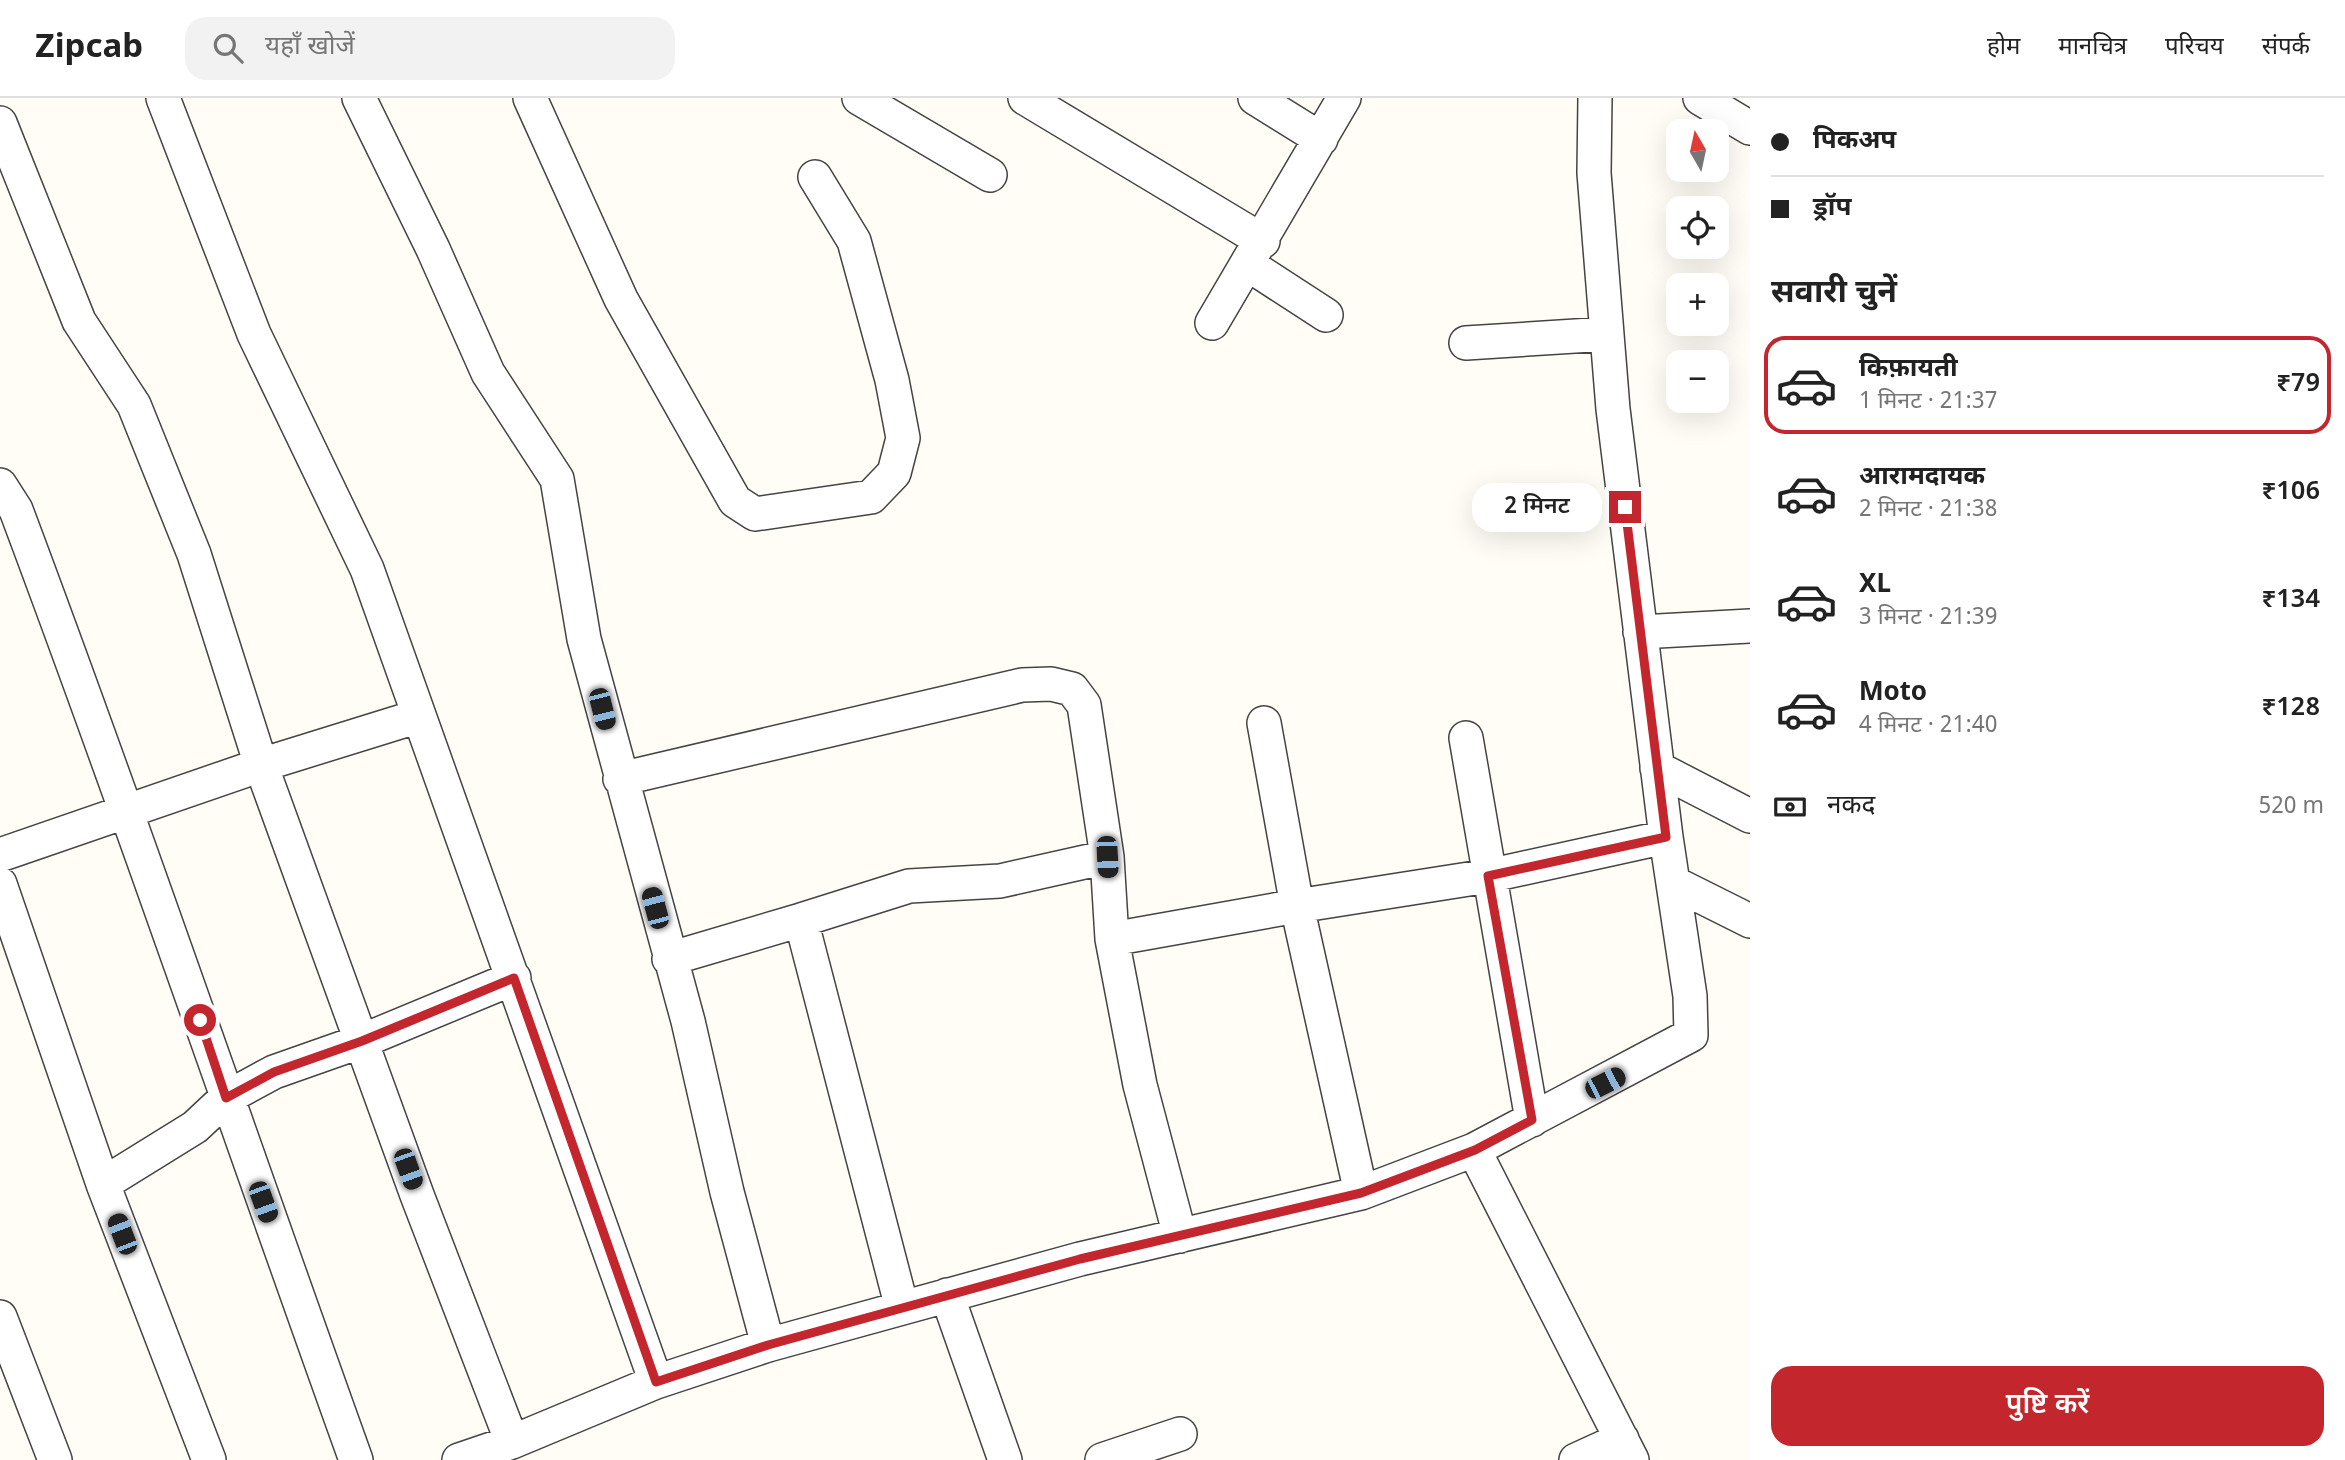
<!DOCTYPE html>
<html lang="hi">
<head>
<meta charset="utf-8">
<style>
	body { margin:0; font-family:Georgia,"Noto Sans Devanagari",serif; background:#f2f2f2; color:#222; height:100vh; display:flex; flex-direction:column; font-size:26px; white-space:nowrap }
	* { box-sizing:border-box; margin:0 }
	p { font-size:23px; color:#767676 }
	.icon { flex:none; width:38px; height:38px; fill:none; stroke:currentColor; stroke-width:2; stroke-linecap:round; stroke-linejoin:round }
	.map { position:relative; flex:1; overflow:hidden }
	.panel { display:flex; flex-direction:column; background:#fff; width:595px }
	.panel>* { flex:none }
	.hud { display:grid; align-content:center; height:154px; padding:0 21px; background:#fff }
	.needle { width:46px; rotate:351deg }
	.controls { position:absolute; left:1666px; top:21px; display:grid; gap:14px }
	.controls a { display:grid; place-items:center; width:63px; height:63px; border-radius:14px; background:#fff; box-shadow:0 7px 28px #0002; font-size:35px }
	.end { position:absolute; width:32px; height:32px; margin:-16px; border:9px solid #c4262e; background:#fff; box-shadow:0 0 0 4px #fff }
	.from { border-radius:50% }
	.bubble { position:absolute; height:49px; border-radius:21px; background:#fff; box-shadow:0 7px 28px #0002; font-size:23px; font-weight:600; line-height:49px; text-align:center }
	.car { position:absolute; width:21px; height:42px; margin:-21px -10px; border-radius:9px; box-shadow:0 0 5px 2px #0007; background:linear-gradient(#222 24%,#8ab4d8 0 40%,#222 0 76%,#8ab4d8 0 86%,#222 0) }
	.hud b { display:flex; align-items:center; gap:24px; height:66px; font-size:26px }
	.hud b+b { border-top:2px solid #e0e0e0 }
	.hud i { width:18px; height:18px; background:#222 }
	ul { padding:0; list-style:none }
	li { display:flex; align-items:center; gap:21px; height:98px; margin:0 14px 10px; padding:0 7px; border:4px solid transparent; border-radius:21px }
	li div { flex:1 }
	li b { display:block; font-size:26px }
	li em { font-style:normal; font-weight:600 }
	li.current { border-color:#c4262e }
	li>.icon { width:63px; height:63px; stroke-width:1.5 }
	h2 { padding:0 21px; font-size:32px; line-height:84px }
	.pay { display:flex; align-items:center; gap:18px; height:77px; padding:0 21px; font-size:26px }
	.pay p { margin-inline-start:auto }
	.primary-button { display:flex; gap:14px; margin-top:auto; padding:14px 21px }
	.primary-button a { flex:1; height:80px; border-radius:21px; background:#c4262e; color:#fff; font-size:28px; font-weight:600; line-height:80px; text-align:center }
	header { display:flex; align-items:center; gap:42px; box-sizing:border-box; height:98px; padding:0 35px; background:#fff; border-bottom:2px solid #e0e0e0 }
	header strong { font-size:33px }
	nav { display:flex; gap:38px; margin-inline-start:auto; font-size:24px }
	.search { width:490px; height:63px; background:#f2f2f2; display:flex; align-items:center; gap:18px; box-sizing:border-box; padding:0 24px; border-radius:21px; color:#767676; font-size:26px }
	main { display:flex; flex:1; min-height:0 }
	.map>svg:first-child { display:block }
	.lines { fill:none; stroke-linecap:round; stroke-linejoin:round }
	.street-casing { stroke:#444; stroke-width:36 }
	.street { stroke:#fff; stroke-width:33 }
	.route { stroke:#c4262e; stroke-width:9 }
</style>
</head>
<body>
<header>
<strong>Zipcab</strong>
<div class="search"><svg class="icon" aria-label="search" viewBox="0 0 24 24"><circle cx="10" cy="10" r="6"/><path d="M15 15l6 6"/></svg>यहाँ खोजें</div>
<nav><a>होम</a><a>मानचित्र</a><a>परिचय</a><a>संपर्क</a></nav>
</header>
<main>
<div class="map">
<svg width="1750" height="1362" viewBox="0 0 1750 1362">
	<rect width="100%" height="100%" fill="#fffdf5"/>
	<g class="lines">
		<defs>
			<path id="street" d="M 163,0 L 254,236 L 367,471 L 656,1284
				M 359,0 L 433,151 L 488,275 L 557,381 L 584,541 L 688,923 L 727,1094 L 768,1247
				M 530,0 L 621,201 L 735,403 L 755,416 L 871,399 L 894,375 L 903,340 L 892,282 L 854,143 L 815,79
				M 859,0 L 990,77
				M 1025,0 L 1263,143
				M 1255,0 L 1321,41
				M 1700,0 L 1750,30
				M 0,25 L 79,223 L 134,307 L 194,456 L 261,667 L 417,1097 L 512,1344
				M 1249,167 L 1326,217
				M 1212,225 L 1344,0
				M 1466,245 L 1607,236
				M 0,387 L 16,412 C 134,727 242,1045 356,1362
				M 1640,534 L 1750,528
				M 1264,625 L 1297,808 L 1361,1095
				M 1466,640 L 1532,1022
				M 1657,670 L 1750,718
				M 620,681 L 1022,587 L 1051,586 L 1072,591 L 1084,607 L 1107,759 L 1112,841 L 1297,808 L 1488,778 L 1666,739
				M 0,757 L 261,667 L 419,618
				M 0,786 L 103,1086 L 209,1362
				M 1676,786 L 1750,823
				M 801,822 L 909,788 L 1000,783 L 1107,759
				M 1112,841 L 1140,987 L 1180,1138
				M 669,861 L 801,822 L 902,1210
				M 1474,1052 L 1632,1362
				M 103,1086 L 195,1029 L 226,1000 L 274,974 L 362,943 L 514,880
				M 947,1197 L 1005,1362
				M 0,1219 L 55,1362
				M 459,1362 L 512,1344 L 656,1284 L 768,1247 L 1080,1161 L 1361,1095 L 1474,1052 L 1691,937 L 1690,898 L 1666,739 L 1613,311 L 1594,75 L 1595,0
				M 1102,1362 L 1180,1336
				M 1576,1362 L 1622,1341"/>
		</defs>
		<use href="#street" class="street-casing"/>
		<use href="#street" class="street"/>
	</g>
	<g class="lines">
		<path class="route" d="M 200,922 L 226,1000 L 274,974 L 362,943 L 514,880 L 656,1284 L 768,1247 L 1080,1161 L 1361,1095 L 1475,1052 L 1532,1022 L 1488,778 L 1666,739 L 1625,409"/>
	</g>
</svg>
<div class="controls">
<a><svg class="needle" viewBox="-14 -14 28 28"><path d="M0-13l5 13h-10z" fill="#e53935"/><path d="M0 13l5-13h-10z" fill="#767676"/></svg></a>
<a><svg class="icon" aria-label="locate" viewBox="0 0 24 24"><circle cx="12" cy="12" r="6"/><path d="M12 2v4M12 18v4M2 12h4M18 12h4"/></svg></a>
<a>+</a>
<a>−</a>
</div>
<i class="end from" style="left:200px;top:922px"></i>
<i class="end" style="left:1625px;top:409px"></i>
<div class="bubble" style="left:1472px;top:385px;width:130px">2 मिनट</div>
<i class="car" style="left:602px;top:611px;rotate:166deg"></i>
<i class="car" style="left:1107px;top:759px;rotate:177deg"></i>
<i class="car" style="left:655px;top:810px;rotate:345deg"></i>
<i class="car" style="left:1605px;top:985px;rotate:63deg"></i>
<i class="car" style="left:408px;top:1071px;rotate:160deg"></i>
<i class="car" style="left:263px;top:1104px;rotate:160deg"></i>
<i class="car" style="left:122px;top:1136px;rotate:339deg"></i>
</div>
<section class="panel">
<div class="hud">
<b><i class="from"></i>पिकअप</b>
<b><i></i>ड्रॉप</b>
</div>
<h2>सवारी चुनें</h2>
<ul>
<li class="current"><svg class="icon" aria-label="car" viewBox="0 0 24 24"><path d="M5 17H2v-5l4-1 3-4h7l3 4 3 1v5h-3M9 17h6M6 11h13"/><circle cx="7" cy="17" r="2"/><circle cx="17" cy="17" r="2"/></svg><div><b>किफ़ायती</b><p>1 मिनट · 21:37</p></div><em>₹79</em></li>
<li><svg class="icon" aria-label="car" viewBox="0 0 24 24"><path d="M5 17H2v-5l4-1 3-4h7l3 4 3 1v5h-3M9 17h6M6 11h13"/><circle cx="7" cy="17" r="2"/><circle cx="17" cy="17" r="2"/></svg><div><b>आरामदायक</b><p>2 मिनट · 21:38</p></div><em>₹106</em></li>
<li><svg class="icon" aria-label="car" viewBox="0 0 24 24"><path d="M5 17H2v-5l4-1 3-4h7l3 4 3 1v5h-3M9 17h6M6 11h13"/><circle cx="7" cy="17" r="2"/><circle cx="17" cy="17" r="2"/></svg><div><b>XL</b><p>3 मिनट · 21:39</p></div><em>₹134</em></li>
<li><svg class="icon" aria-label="car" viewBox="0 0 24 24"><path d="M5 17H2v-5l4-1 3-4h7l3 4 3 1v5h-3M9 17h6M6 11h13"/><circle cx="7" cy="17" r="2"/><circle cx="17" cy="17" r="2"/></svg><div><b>Moto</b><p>4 मिनट · 21:40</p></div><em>₹128</em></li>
</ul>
<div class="pay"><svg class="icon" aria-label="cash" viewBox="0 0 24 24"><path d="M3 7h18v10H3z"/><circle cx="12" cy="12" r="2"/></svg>नकद<p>520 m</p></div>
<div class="primary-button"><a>पुष्टि करें</a></div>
</section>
</main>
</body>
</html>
